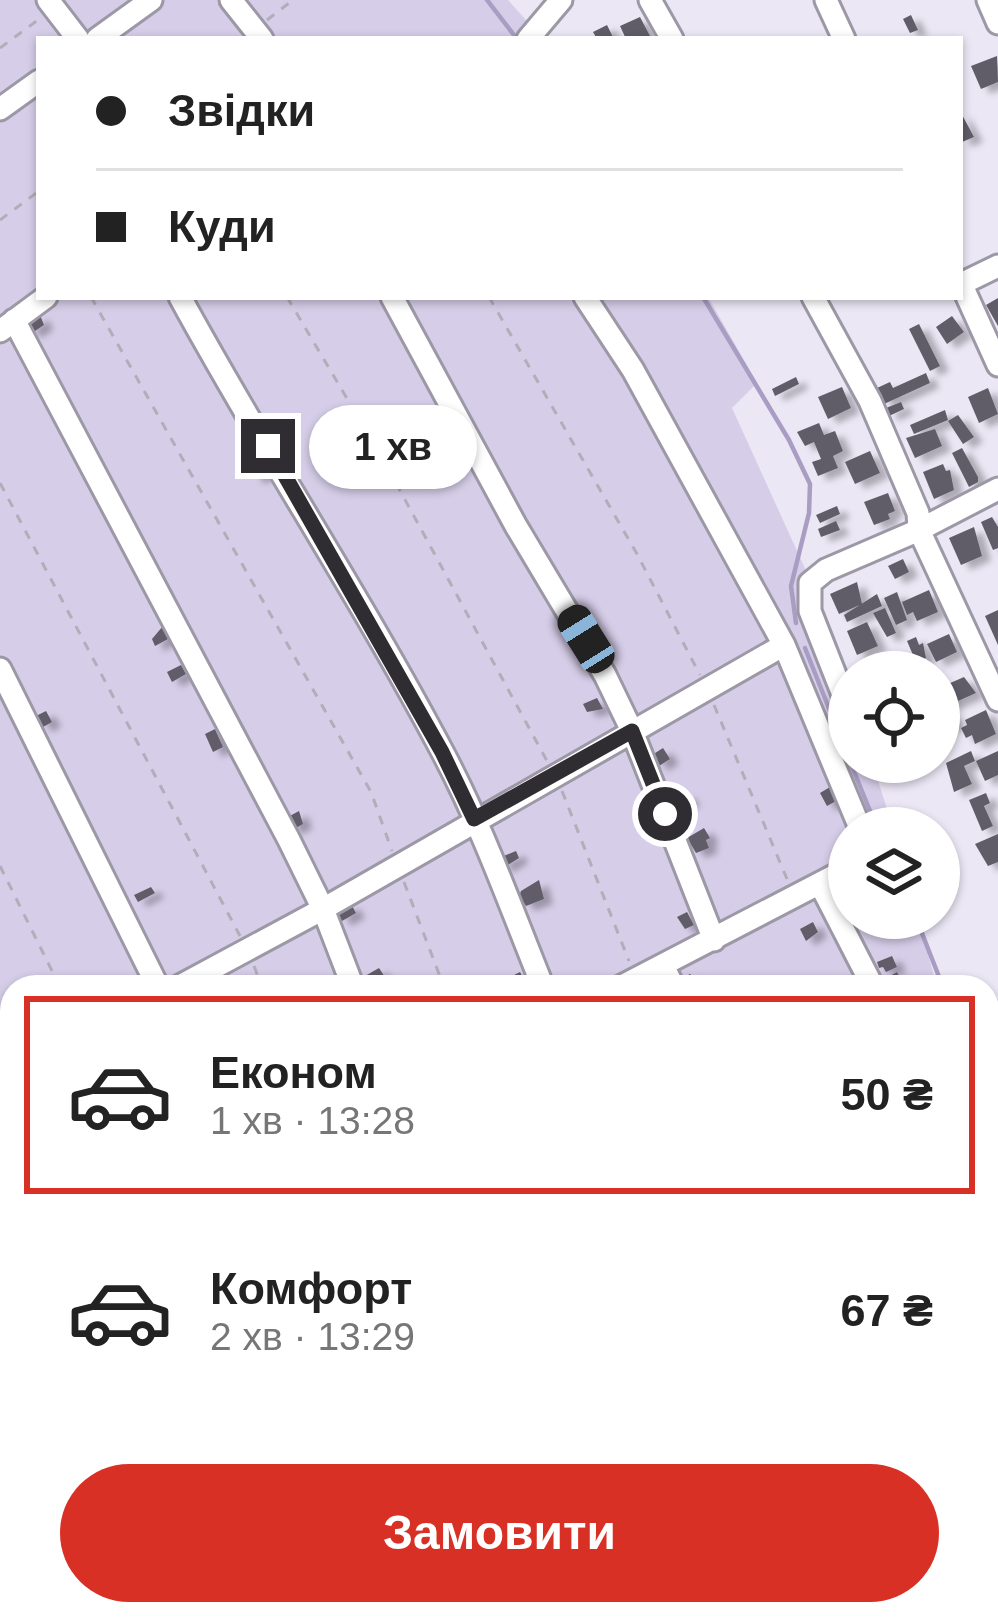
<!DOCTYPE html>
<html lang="uk">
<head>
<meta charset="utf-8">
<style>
	body { margin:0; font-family:Arial,sans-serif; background:#f2f2f2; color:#222; height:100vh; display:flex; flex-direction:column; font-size:45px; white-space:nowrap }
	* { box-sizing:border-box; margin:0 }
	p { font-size:39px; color:#767676 }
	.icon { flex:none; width:66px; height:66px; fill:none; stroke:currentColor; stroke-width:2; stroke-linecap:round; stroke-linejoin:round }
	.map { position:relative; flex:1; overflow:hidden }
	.side { position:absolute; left:0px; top:975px; width:999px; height:651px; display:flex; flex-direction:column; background:#fff; border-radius:36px 36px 0 0; box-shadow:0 3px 9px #0004 }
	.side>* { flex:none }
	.guide { position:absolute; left:36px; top:36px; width:927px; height:264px; border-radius:0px; box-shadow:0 3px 9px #0004; display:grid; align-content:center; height:264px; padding:0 60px; background:#fff }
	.fabs { position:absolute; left:828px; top:651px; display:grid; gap:24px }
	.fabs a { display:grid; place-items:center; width:132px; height:132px; border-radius:50%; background:#fff; box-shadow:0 3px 9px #0004; font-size:60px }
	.end { position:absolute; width:54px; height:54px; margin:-27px; border:15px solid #2f2d32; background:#fff; box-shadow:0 0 0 6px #fff }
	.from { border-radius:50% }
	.bubble { position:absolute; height:84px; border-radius:42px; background:#fff; box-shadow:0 3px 9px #0004; font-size:39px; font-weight:700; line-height:84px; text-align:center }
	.car { position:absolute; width:36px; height:72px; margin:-36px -18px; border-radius:15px; box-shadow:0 0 9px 3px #0007; background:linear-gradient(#222 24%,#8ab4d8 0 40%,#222 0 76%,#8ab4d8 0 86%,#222 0) }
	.guide b { display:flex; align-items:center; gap:42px; height:114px; font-size:45px }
	.guide b+b { border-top:3px solid #e0e0e0 }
	.guide i { width:30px; height:30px; background:#222 }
	ul { padding:21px 0 0; list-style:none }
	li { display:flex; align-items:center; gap:36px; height:198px; margin:0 24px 18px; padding:0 36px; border:6px solid transparent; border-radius:0px }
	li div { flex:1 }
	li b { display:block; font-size:45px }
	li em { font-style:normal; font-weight:700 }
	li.current { border-color:#d93025 }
	li>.icon { width:108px; height:108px; stroke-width:1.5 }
	.primary-button { display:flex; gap:24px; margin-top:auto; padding:24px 60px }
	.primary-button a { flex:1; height:138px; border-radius:72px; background:#d93025; color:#fff; font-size:48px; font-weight:700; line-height:138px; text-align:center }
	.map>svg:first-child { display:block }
	.green { fill:#d6cde8 }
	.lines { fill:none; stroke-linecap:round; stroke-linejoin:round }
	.stream { stroke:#a99dc3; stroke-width:4.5 }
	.building { fill:#615d69; filter:url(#shadow) }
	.minor-casing { stroke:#9c98a5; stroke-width:27 }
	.path { stroke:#b1aeb9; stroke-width:3; stroke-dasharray:9 9; stroke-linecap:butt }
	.minor { stroke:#fff; stroke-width:21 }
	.route { stroke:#2f2d32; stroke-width:15 }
</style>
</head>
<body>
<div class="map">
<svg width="998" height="1624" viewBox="0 0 998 1624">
	<defs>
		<filter id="shadow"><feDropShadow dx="9" dy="5" stdDeviation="3" flood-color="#0004"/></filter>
	</defs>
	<rect width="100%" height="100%" fill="#ebe7f5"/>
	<path class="green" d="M 0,0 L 508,0 L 543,39 L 39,39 L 39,297 L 708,297 L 757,383 L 732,408 L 808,575 L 849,694 L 849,762 L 872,762 L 893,828 L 849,828 L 849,918 L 918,918 L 937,987 L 12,987 L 12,1427 L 0,1410 Z
		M 987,1170 L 998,1210 L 998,1624 L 150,1624 L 143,1614 L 987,1614 Z"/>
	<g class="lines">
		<path class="stream" d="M 487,0 L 514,35
			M 703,297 L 789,440 L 810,484 L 809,513 L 791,586 L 796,623
			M 805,648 L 849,759
			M 850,762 L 877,828
			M 916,918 L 943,987
			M 987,1183 L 990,1231 L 987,1250
			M 0,1281 L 12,1277
			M 987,1523 L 998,1536"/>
	</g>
	<path class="building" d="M 911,15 L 918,30 L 910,33 L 903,19 Z
		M 640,17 L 650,36 L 626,39 L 620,26 Z
		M 607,25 L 614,39 L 597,39 L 593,32 Z
		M 997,56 L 998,82 L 981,89 L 971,66 Z
		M 960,111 L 974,137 L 962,142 L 960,137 Z
		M 998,298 L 998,326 L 986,305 Z
		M 40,315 L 44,325 L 32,333 L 26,325 Z
		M 952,316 L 964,332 L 947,344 L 936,327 Z
		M 919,324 L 940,366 L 930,371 L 909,329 Z
		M 926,373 L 930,383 L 884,404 L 877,388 L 890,382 L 893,388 Z
		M 796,377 L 799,384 L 775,396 L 772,389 Z
		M 842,387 L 851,408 L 828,419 L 818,397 Z
		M 988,388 L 998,414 L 979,423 L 968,397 Z
		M 901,402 L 904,409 L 889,416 L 886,408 Z
		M 945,410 L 948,420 L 914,434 L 910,425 Z
		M 958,415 L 974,437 L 963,444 L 948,421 Z
		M 819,423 L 824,435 L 835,431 L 843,451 L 833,456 L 838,468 L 818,476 L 812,462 L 821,459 L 814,442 L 805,446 L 797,432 Z
		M 935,429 L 942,446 L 915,458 L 906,438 Z
		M 962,448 L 978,477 L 978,482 L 969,487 L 952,453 Z
		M 870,451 L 880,473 L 855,484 L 845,462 Z
		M 260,459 L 268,473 L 255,479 L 248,465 Z
		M 943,464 L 946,471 L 950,470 L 954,490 L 934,499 L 923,472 Z
		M 888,493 L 895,511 L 888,514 L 890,519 L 874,525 L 864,502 Z
		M 837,506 L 840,514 L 820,523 L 816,515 Z
		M 992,517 L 998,527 L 998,548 L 993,550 L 981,522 Z
		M 836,521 L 840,530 L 821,537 L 818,529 Z
		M 974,527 L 982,556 L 961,565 L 949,538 Z
		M 903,559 L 909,572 L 895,579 L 888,566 Z
		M 857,582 L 862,604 L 839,614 L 830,594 Z
		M 929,590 L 938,612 L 917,621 L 913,612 L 907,615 L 902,602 Z
		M 897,592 L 907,620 L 896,625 L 884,598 Z
		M 877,594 L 882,606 L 847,622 L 844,615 Z
		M 885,608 L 896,633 L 887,637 L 873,613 Z
		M 998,610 L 998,645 L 985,616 Z
		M 867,622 L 878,646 L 857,655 L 847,631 Z
		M 163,626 L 168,639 L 155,646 L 152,639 Z
		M 949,634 L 957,652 L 936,662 L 927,644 Z
		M 916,637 L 919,645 L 923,643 L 926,658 L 916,662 L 907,641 Z
		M 902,654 L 911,672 L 899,672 L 893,658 Z
		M 883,657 L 889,672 L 864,672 L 862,667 Z
		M 181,665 L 186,674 L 172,682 L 167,672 Z
		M 964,677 L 976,693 L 949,705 L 941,687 Z
		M 597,698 L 603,709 L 587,712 L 583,704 Z
		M 986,710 L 996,734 L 975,744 L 972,735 L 966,738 L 961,728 L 967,725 L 965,720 Z
		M 46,711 L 52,722 L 43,727 L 36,716 Z
		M 952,714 L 956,723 L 943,729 L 939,719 Z
		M 215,729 L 223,747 L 213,752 L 205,734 Z
		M 663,748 L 670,759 L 659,766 L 652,755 Z
		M 971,751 L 975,761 L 964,766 L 972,784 L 954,792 L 946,763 Z
		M 998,751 L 998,775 L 985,781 L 976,761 Z
		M 830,787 L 836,801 L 827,806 L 820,793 Z
		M 686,793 L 691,801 L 675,811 L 670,802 Z
		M 986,793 L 990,803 L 984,806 L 993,826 L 982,831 L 969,800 Z
		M 299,811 L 303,824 L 292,830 L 286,818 Z
		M 704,828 L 710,838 L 706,840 L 709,848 L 696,853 L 687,838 Z
		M 998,834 L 998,862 L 988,866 L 975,844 Z
		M 516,851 L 519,858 L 503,868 L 499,858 Z
		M 539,880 L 544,899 L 526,906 L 519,896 L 521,891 Z
		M 151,887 L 155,893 L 138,902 L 134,895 Z
		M 351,904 L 356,913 L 342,921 L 337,911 Z
		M 687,912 L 694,925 L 685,929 L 677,917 Z
		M 813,922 L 818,932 L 806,941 L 800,929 Z
		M 892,956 L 897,967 L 886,972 L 883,967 L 879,968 L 877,962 Z
		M 379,968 L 385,977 L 373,984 L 370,979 L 367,981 L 365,976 Z
		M 520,972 L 528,987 L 510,987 L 506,979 Z
		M 897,972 L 904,985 L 893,987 L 888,977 Z
		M 690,974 L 699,982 L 687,987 L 682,978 Z"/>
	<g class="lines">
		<defs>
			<path id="minor" d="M 48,0 L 78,39
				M 231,0 L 262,39
				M 650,0 L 672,39
				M 826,0 L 844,39
				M 988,0 L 998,23
				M 97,39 L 151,0
				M 528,39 L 561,0
				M 0,109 L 39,81
				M 960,281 L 998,365
				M 961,284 L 998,266
				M 180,297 C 263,450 360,596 442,751 C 482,826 511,908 543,987
				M 392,297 L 516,526 L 605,675 L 632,731 L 714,940
				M 585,297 L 633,370 L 784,645 L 860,828
				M 813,297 L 870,401 L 918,513 L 919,530 L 998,700
				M 14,320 L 289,840 L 323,909 L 353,987
				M 0,331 L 46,297
				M 0,669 L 158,987
				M 849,710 L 810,611 L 810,583 L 826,570 L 919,530 L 998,489
				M 820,884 L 873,987
				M 663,966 L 674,987
				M 178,987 L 323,909 L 784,645
				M 620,987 L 849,868
				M 0,1068 L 12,1096
				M 0,1293 L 12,1290
				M 0,1362 L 12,1378
				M 185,1614 L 193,1624
				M 376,1614 L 384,1624
				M 569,1614 L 577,1624
				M 762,1614 L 770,1624
				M 406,1624 L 410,1614
				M 836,1624 L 844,1614"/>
		</defs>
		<use href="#minor" class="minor-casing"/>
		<path class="path" d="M 267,20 L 293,0
			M 0,48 L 42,17
			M 0,220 L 39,191
			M 91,297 L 371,792 L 392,851
			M 287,297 L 384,461 L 547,761
			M 489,297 L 637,554 L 700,675
			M 0,483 L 240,936
			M 714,705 L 787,879
			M 562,791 L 629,961
			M 0,866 L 60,987
			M 404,882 L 444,987
			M 254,966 L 262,987
			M 284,1614 L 291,1624
			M 472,1614 L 480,1624"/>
		<use href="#minor" class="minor"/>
	</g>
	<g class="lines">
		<path class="route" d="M 268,446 L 442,752 L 474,819 L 632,731 L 665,814"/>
	</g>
</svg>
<div class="fabs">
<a><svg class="icon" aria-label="locate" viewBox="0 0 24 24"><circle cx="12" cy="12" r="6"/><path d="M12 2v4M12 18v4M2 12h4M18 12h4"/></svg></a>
<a><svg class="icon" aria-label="layers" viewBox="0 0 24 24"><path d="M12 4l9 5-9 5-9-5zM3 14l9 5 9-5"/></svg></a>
</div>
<i class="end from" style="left:665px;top:814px"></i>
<i class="end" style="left:268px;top:446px"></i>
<div class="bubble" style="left:309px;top:405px;width:168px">1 хв</div>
<i class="car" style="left:586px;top:639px;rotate:328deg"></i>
<div class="guide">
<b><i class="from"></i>Звідки</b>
<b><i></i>Куди</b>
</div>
<section class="side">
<ul>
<li class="current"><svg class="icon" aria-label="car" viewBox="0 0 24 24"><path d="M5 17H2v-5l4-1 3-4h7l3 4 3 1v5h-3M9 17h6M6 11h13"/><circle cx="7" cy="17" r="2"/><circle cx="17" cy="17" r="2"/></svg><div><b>Економ</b><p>1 хв · 13:28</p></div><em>50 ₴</em></li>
<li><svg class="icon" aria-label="car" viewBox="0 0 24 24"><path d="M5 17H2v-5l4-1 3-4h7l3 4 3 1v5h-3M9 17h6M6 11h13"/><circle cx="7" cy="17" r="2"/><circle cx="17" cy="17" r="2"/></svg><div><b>Комфорт</b><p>2 хв · 13:29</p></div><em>67 ₴</em></li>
</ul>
<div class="primary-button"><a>Замовити</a></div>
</section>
</div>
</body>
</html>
